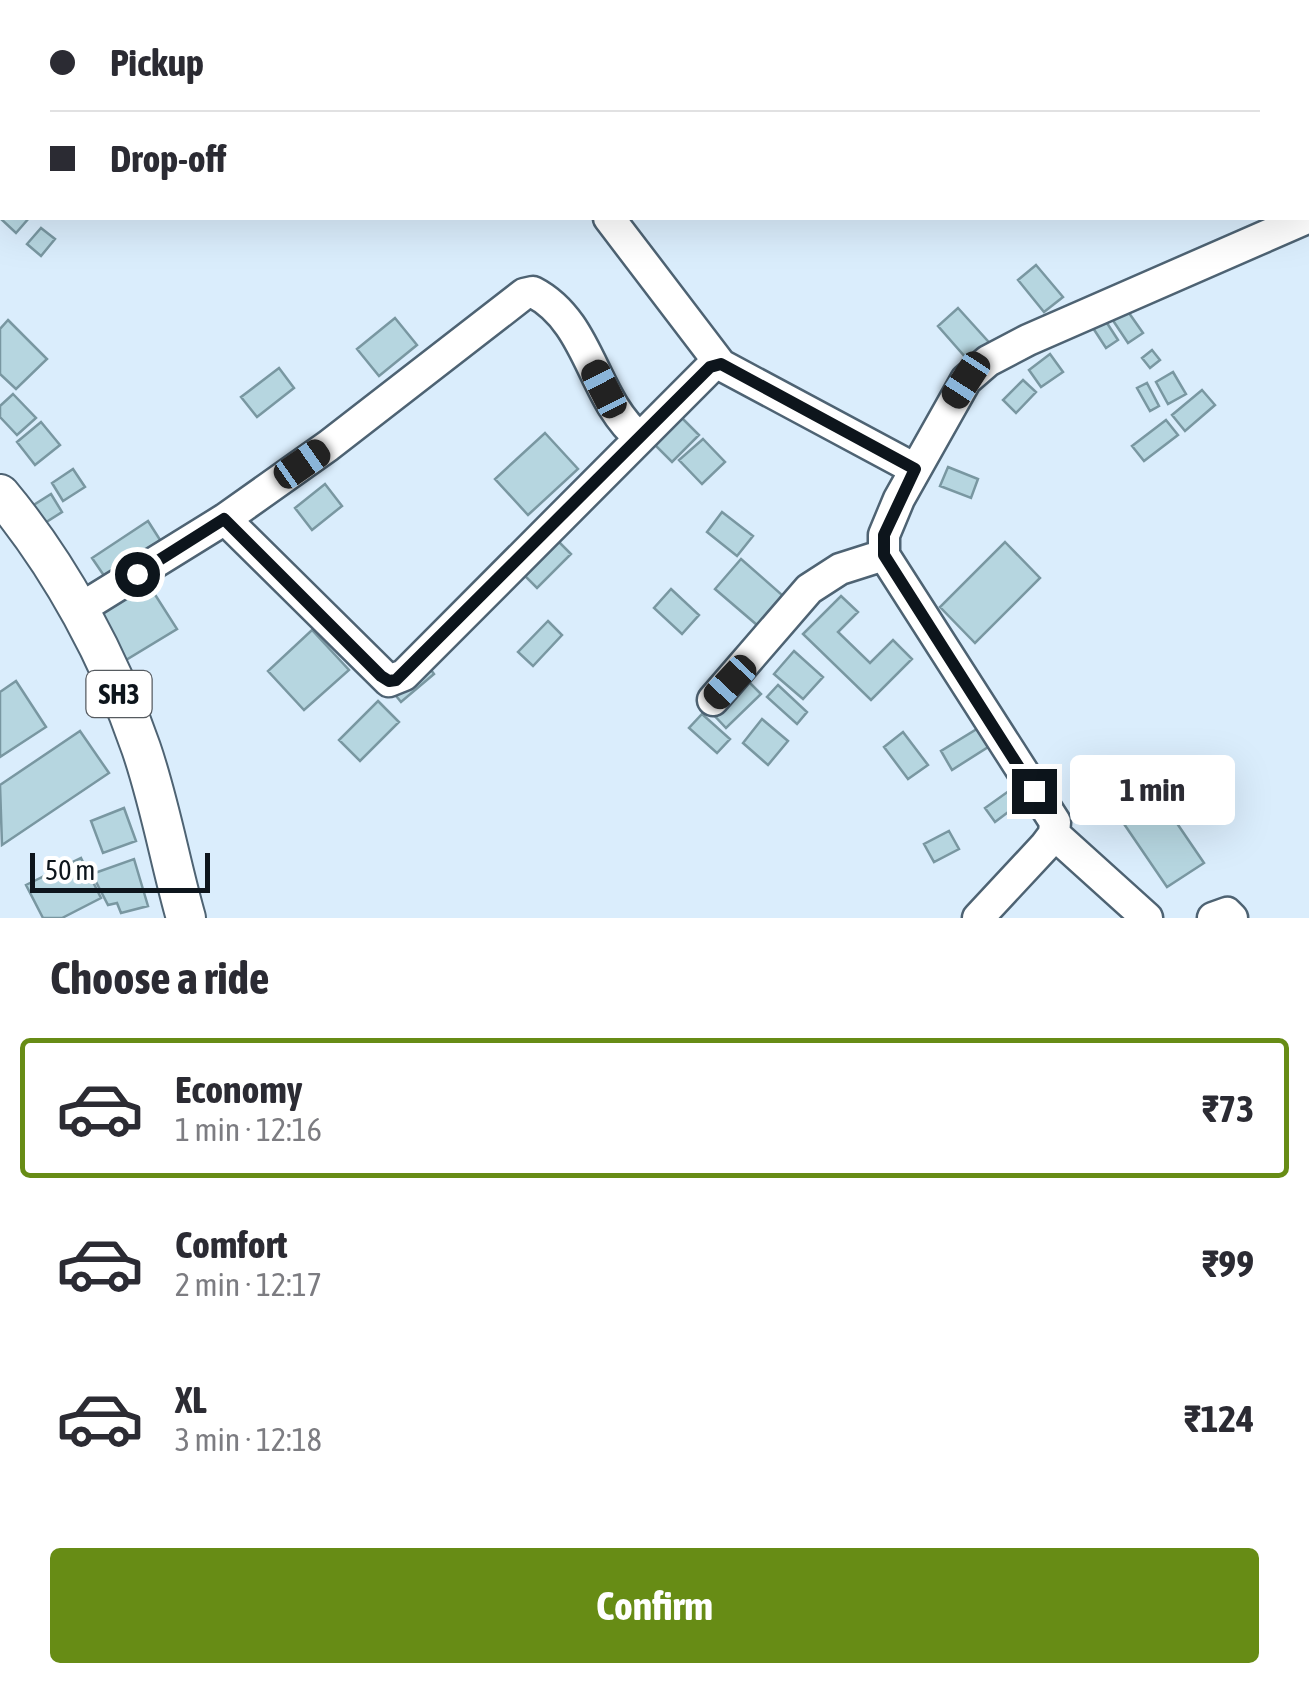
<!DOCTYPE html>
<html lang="en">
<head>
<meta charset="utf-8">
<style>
	body { margin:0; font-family:"Asap Condensed",sans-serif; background:#f2f2f3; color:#2b2b33; height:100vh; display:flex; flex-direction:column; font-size:38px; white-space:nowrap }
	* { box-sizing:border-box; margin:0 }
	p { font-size:32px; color:#7c7c81 }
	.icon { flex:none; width:55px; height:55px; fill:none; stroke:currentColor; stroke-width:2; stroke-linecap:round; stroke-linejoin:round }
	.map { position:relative; height:918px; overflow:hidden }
	.panel { display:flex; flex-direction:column; background:#fff; flex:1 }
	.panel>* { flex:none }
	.hud { position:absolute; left:0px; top:0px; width:1310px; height:220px; box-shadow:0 10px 40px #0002; display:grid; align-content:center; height:220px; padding:0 50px; background:#fff }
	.scale { position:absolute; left:30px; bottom:25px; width:180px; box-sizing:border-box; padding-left:10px; border:5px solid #0d151c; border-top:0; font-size:28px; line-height:35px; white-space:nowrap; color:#0d151c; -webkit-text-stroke:8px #fff; paint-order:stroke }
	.end { position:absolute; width:45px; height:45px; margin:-22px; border:12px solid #0d151c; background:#fff; box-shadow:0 0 0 5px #fff }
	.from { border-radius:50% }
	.bubble { position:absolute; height:70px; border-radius:10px; background:#fff; box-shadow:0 10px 40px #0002; font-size:32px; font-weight:700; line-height:70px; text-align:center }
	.car { position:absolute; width:30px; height:60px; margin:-30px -15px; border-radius:12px; box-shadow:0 0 8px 2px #0007; background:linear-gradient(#222 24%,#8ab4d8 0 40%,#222 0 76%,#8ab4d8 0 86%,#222 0) }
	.hud b { display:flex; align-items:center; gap:35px; height:95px; font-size:38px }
	.hud b+b { border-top:2px solid #e1e1e2 }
	.hud i { width:25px; height:25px; background:#2b2b33 }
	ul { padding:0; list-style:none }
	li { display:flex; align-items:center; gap:30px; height:140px; margin:0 20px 15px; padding:0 30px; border:5px solid transparent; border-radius:10px }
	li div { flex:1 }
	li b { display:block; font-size:38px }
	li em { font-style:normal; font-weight:700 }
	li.current { border-color:#678c15 }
	li>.icon { width:90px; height:90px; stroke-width:1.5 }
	h2 { padding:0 50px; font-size:45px; line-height:120px }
	.cta { display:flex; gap:20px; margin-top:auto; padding:20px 50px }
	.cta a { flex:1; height:115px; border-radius:10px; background:#678c15; color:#fff; font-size:40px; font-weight:700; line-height:115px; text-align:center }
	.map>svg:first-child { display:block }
	.building { fill:#b6d6e0; stroke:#7997a1; stroke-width:2.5 }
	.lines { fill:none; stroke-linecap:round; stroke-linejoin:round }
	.minor-casing { stroke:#4e6373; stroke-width:35 }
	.major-casing { stroke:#4e6373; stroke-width:42 }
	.minor { stroke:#fff; stroke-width:30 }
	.major { stroke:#fff; stroke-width:38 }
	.route { stroke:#0d151c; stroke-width:12 }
	.labels { text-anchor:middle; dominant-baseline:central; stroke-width:8; stroke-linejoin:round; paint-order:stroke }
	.shield { fill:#fff; stroke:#565b60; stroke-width:2.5 }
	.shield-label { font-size:28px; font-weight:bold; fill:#0d151c }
</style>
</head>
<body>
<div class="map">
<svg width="1309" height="918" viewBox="0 0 1309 918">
	<rect width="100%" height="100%" fill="#daedfc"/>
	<path class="building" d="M 227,0 L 273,0 L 274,1 L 229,2 Z
		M 2,209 L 2,218 L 29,218 L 16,233 L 0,218 Z
		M 41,228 L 55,239 L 41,256 L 27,244 Z
		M 1036,265 L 1063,297 L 1044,312 L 1018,280 Z
		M 1122,303 L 1143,333 L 1128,343 L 1108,313 Z
		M 958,308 L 995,349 L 974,367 L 938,326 Z
		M 395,318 L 417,345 L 379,376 L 357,349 Z
		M 8,320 L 47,359 L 16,389 L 0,374 L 0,329 Z
		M 1105,320 L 1118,340 L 1106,348 L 1093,328 Z
		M 1152,350 L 1160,360 L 1150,368 L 1142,358 Z
		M 1050,354 L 1063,372 L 1041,387 L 1029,370 Z
		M 279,368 L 294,388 L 257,417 L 241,397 Z
		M 1173,372 L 1186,394 L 1168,404 L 1156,382 Z
		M 1023,380 L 1036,392 L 1016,413 L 1003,400 Z
		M 1147,383 L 1159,406 L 1150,411 L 1137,388 Z
		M 1202,390 L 1215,405 L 1185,431 L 1172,415 Z
		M 13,394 L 36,418 L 17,435 L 0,417 L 0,406 Z
		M 676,412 L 699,435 L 672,462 L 649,439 Z
		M 1166,420 L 1178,435 L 1144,461 L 1132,446 Z
		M 41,422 L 60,445 L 35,465 L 17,442 Z
		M 545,433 L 578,469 L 528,515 L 495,479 Z
		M 703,439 L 725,462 L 702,484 L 679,460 Z
		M 948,467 L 978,479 L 971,498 L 940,486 Z
		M 73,469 L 85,487 L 63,501 L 52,483 Z
		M 325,484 L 342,506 L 312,530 L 295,508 Z
		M 51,494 L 62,512 L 40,526 L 29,508 Z
		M 722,512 L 753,536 L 737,556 L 707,532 Z
		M 148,521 L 162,543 L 107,580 L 92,558 Z
		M 551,534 L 571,554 L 537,588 L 517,568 Z
		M 1005,542 L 1040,578 L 975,643 L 940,607 Z
		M 741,559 L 790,602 L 764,631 L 715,589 Z
		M 147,582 L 177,629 L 121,663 L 92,616 Z
		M 671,589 L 699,615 L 682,634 L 654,608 Z
		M 841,596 L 858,612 L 838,632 L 870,663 L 893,640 L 912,659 L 871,700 L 803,634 Z
		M 548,621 L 562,635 L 533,666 L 518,652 Z
		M 312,630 L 349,670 L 304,710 L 268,671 Z
		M 794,651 L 823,677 L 803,699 L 774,674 Z
		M 426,663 L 434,674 L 401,702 L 392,691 Z
		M 745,678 L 761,694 L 726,728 L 711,712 Z
		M 16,681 L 46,727 L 0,757 L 0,692 Z
		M 778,685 L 807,712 L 797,724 L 767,697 Z
		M 378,701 L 399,722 L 360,761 L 339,740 Z
		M 702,714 L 730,739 L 717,753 L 689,728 Z
		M 762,719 L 788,741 L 768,765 L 743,743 Z
		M 985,724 L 996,742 L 952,770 L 941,751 Z
		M 80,731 L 109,773 L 2,845 L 0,785 Z
		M 903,732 L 928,765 L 908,779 L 884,747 Z
		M 1023,781 L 1032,794 L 995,822 L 985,808 Z
		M 1157,794 L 1204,863 L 1167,887 L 1120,818 Z
		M 124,808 L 136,841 L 103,853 L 91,821 Z
		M 949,831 L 959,849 L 934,862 L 924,844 Z
		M 81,858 L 101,898 L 62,918 L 43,918 L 26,885 Z
		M 134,859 L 148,906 L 121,913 L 117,903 L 108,905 L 92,874 Z"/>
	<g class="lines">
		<defs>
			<path id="minor" d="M 556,0 L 557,2
				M 124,2 L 129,0
				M 0,69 L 2,68
				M 609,218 L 721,365
				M 225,519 L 389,681 L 404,675 L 714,364 L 721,365 L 915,469
				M 78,610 L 225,519 L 328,446 L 524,294 L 533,292 C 591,322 592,399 640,438
				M 713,700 L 809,589 L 840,569 L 884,555
				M 1054,834 L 1147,918
				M 978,918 L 1045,846 L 1054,834 L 1055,822 L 884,555 L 884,535 L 899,499 L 966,380 L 988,361 L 1028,340 L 1307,218
				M 1213,918 L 1227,913 L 1232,918"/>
			<path id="major" d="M 0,494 C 61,567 110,658 141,748 C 160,803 170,862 186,918"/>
		</defs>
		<use href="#minor" class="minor-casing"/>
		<use href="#major" class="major-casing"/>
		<use href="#minor" class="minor"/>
		<use href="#major" class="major"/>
	</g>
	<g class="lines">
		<path class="route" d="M 137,574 L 224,519 L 381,676 L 389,681 L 396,680 L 710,367 L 721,364 L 915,469 L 884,535 L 884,555 L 1034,791"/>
	</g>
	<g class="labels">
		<rect class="shield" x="86.5" y="671" width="65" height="46" rx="8"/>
		<g class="shield-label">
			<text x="119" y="694">SH3</text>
		</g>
	</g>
</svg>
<div class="scale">50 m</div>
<i class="end from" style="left:137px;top:574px"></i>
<i class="end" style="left:1034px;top:791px"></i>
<div class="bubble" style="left:1070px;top:755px;width:165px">1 min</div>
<i class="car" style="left:966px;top:380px;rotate:213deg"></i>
<i class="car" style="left:604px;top:389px;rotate:333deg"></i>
<i class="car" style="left:302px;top:464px;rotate:55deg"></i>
<i class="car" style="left:730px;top:682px;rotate:223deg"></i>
<div class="hud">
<b><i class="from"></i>Pickup</b>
<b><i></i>Drop-off</b>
</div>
</div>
<section class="panel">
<h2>Choose a ride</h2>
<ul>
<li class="current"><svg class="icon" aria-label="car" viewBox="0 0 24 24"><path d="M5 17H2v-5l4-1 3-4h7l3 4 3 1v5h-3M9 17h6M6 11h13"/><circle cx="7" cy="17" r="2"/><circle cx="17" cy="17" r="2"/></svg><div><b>Economy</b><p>1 min · 12:16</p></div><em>₹73</em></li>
<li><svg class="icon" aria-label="car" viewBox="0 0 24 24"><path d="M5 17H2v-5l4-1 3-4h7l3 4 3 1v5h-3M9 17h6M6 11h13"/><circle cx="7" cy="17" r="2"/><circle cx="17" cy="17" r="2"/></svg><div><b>Comfort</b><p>2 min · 12:17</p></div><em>₹99</em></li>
<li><svg class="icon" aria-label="car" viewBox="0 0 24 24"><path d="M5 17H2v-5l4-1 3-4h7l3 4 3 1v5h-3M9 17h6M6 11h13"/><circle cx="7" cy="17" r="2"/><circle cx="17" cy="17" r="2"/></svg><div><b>XL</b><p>3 min · 12:18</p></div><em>₹124</em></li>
</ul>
<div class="cta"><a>Confirm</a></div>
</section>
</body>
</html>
